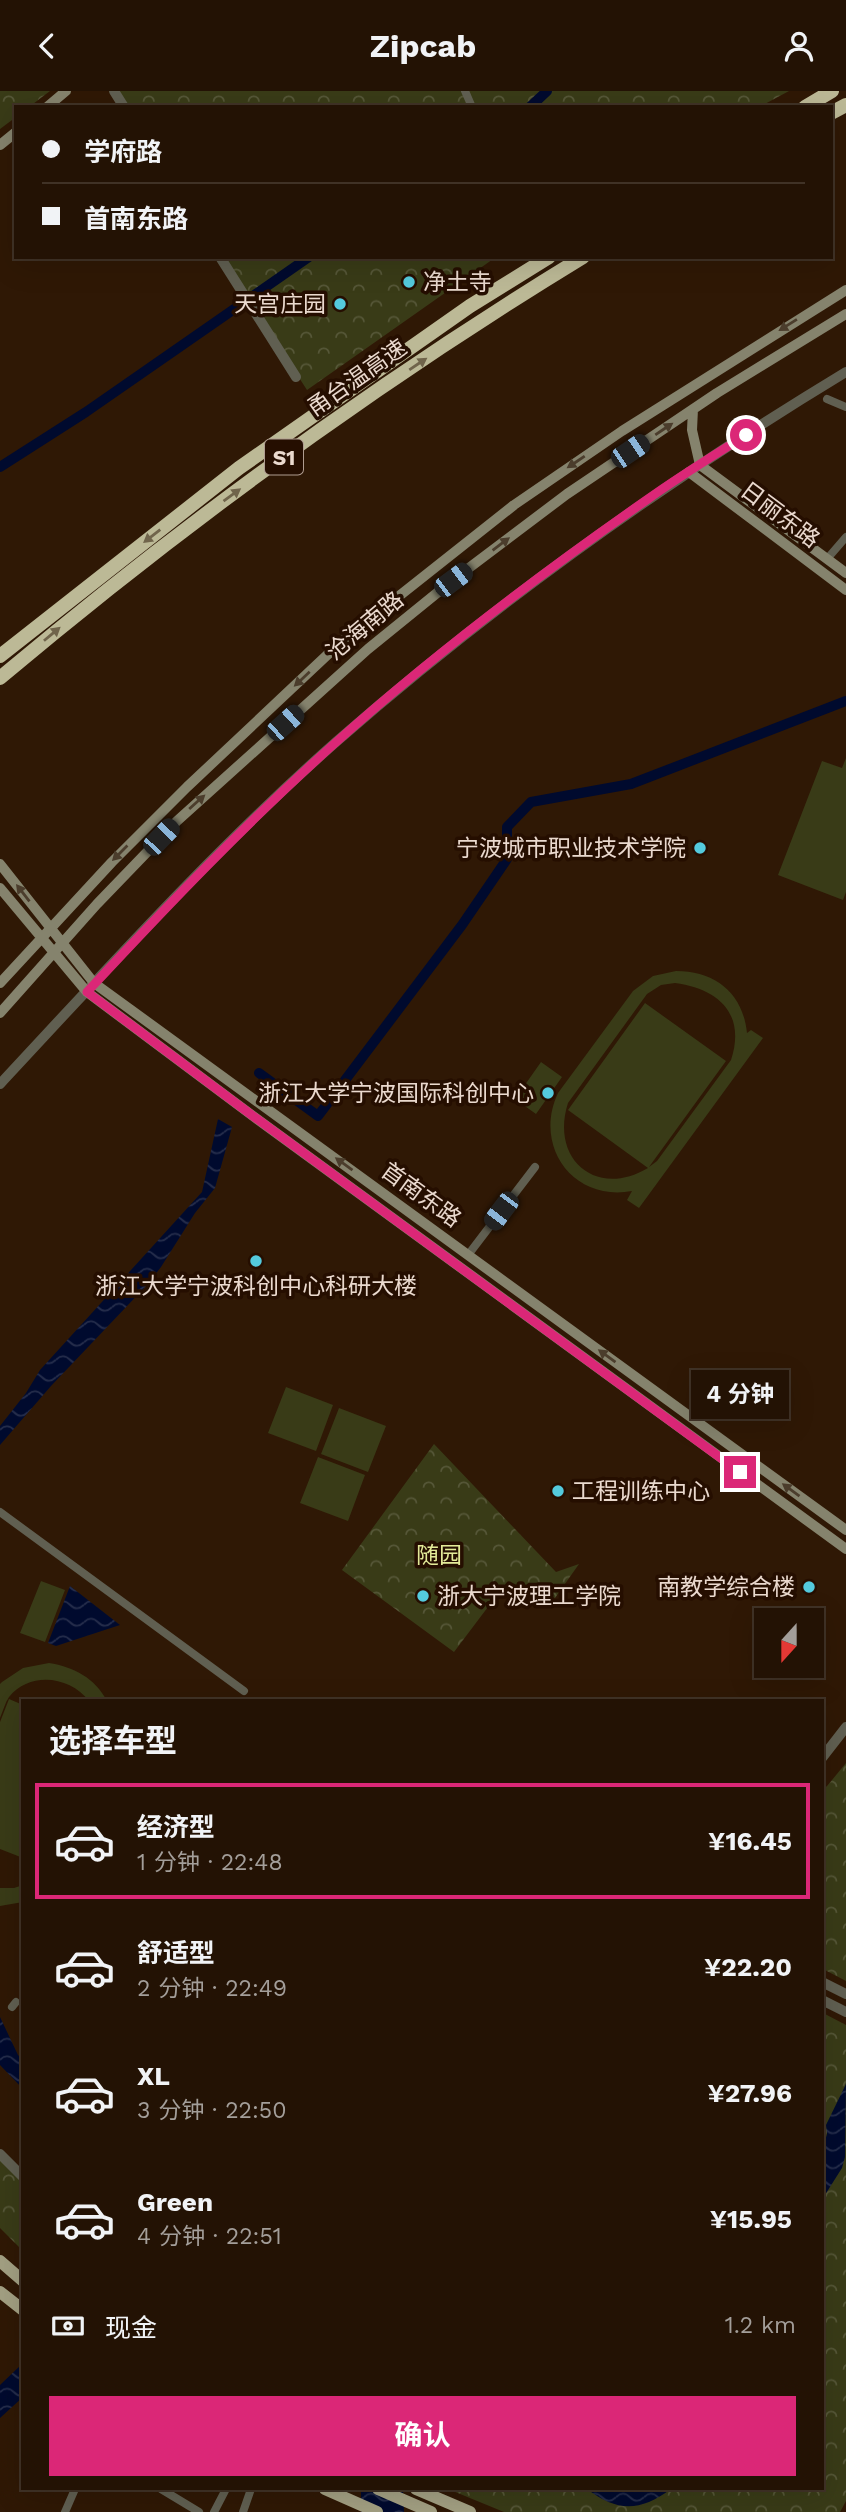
<!DOCTYPE html>
<html lang="zh">
<head>
<meta charset="utf-8">
<style>
	body { margin:0; font-family:"Work Sans","Noto Sans SC",sans-serif; background:#2f2013; color:#f1f3f6; height:100vh; display:flex; flex-direction:column; font-size:26px; white-space:nowrap }
	* { box-sizing:border-box; margin:0 }
	p { font-size:23px; color:#a39e9a }
	.icon { flex:none; width:38px; height:38px; fill:none; stroke:currentColor; stroke-width:2; stroke-linecap:round; stroke-linejoin:round }
	.map { position:relative; flex:1; overflow:hidden }
	.details { position:absolute; left:21px; top:1608px; width:803px; height:791px; display:flex; flex-direction:column; background:#231204; border-radius:0px; box-shadow:0 7px 28px #0002,0 0 0 2px #403226 }
	.details>* { flex:none }
	.guide { position:absolute; left:14px; top:14px; width:819px; height:154px; border-radius:0px; box-shadow:0 7px 28px #0002,0 0 0 2px #403226; display:grid; align-content:center; height:154px; padding:0 28px; background:#231204 }
	.needle { width:46px; rotate:201deg }
	.controls { position:absolute; left:754px; top:1517px; display:grid; gap:14px }
	.controls a { display:grid; place-items:center; width:70px; height:70px; border-radius:0px; background:#231204; box-shadow:0 7px 28px #0002,0 0 0 2px #403226; font-size:35px }
	.end { position:absolute; width:32px; height:32px; margin:-16px; border:9px solid #db2777; background:#fff; box-shadow:0 0 0 4px #fff }
	.from { border-radius:50% }
	.bubble { position:absolute; height:49px; border-radius:0px; background:#231204; box-shadow:0 7px 28px #0002,0 0 0 2px #403226; font-size:23px; font-weight:700; line-height:49px; text-align:center }
	.car { position:absolute; width:21px; height:42px; margin:-21px -10px; border-radius:9px; box-shadow:0 0 5px 2px #0007; background:linear-gradient(#222 24%,#8ab4d8 0 40%,#222 0 76%,#8ab4d8 0 86%,#222 0) }
	.guide b { display:flex; align-items:center; gap:24px; height:66px; font-size:26px }
	.guide b+b { border-top:2px solid #403226 }
	.guide i { width:18px; height:18px; background:#f1f3f6 }
	ul { padding:0; list-style:none }
	li { display:flex; align-items:center; gap:21px; height:116px; margin:0 14px 10px; padding:0 14px; border:4px solid transparent; border-radius:0px }
	li div { flex:1 }
	li b { display:block; font-size:26px }
	li em { font-style:normal; font-weight:700 }
	li.selected { border-color:#db2777 }
	li>.icon { width:63px; height:63px; stroke-width:1.5 }
	h2 { padding:0 28px; font-size:32px; line-height:84px }
	.pay { display:flex; align-items:center; gap:18px; height:77px; padding:0 28px; font-size:26px }
	.pay p { margin-inline-start:auto }
	.primary-button { display:flex; gap:14px; margin-top:auto; padding:14px 28px }
	.primary-button a { flex:1; height:80px; border-radius:0px; background:#db2777; color:#fff; font-size:28px; font-weight:700; line-height:80px; text-align:center }
	header { display:flex; justify-content:space-between; align-items:center; height:91px; padding:0 28px; background:#231204; font-size:32px; font-weight:700 }
	.map>svg:first-child { display:block }
	.grass { fill:#393b17; fill-rule:evenodd }
	.forest { fill:url(#forest-crowns) }
	.water { fill:url(#water-waves) }
	.lines { fill:none; stroke-linecap:round; stroke-linejoin:round }
	.canal { stroke:#000a2e; stroke-width:10 }
	.minor { stroke:#605f51; stroke-width:8 }
	.tertiary { stroke:#605f51; stroke-width:10 }
	.secondary { stroke:#85836d; stroke-width:10 }
	.primary { stroke:#a29f82; stroke-width:12 }
	.motorway { stroke:#bcb996; stroke-width:14 }
	.oneway { fill:#4b3d2c }
	.oneway2 { fill:#70644b }
	.route { stroke:#db2777; stroke-width:9 }
	.poi-dot { fill:#54cadd; stroke:#250e00; stroke-width:2.5 }
	.labels { text-anchor:middle; dominant-baseline:central; stroke-width:7; stroke-linejoin:round; paint-order:stroke }
	.shield { fill:#250e00; stroke:#af9c90; stroke-width:2 }
	.shield-label { font-size:21px; font-weight:bold; fill:#ead9ce }
	.poi-label { font-size:23px; fill:#ead9ce; stroke:#250e00; text-anchor:end }
	.street-label { font-size:23px; fill:#ead9ce; stroke:#250e00 }
	.park-label { font-size:23px; fill:#e3ea98; stroke:#250e00 }
</style>
</head>
<body>
<header><svg class="icon" aria-label="back" viewBox="0 0 24 24"><path d="M15 5l-7 7 7 7"/></svg>Zipcab<svg class="icon" aria-label="person" viewBox="0 0 24 24"><circle cx="12" cy="8" r="4"/><path d="M4 21q1-7 8-7t8 7"/></svg></header>
<div class="map">
<svg width="846" height="2421" viewBox="0 0 846 2421">
	<defs>
		<pattern id="forest-crowns" width="20" height="18" patternUnits="userSpaceOnUse" patternTransform="scale(1.75)"><rect width="20" height="18" fill="#393b17"/><path d="M2 6a3 3 0 1 1 6 0M12 15a3 3 0 1 1 6 0" fill="none" stroke="#565738"/></pattern>
		<pattern id="water-waves" width="16" height="10" patternUnits="userSpaceOnUse" patternTransform="scale(1.75)"><rect width="16" height="10" fill="#000a2e"/><path d="M0 5q4-4 8 0t8 0" fill="none" stroke="#252d4b"/></pattern>
	</defs>
	<rect width="100%" height="100%" fill="#2f1805"/>
	<path class="grass" d="M 846,667 L 846,801 L 843,809 L 778,784 L 822,670 L 842,677 Z
		M 676,880 C 715,880 743,902 747,942 L 751,939 L 763,947 L 639,1117 L 627,1109 L 632,1100 C 573,1111 533,1055 558,1002 L 633,900 L 653,885 ZM 675,892 C 719,898 746,923 731,969 L 657,1070 L 649,1076 L 726,970 L 645,912 L 568,1019 L 648,1077 C 596,1108 550,1068 568,1012 L 647,903 L 661,894 Z
		M 541,971 L 562,986 L 536,1023 L 515,1008 Z
		M 286,1296 L 333,1314 L 316,1360 L 268,1342 Z
		M 339,1317 L 386,1335 L 368,1381 L 321,1363 Z
		M 318,1366 L 365,1384 L 348,1430 L 300,1412 Z
		M 41,1490 L 65,1499 L 45,1551 L 20,1542 Z
		M 49,1572 C 74,1576 95,1587 107,1610 L 89,1610 C 70,1585 30,1580 9,1606 C 5,1612 3,1620 0,1627 L 0,1593 L 2,1591 L 23,1577 Z
		M 9,1608 L 23,1614 L 23,1767 L 0,1758 L 0,1631 Z
		M 23,1794 L 23,1811 L 0,1815 L 0,1797 L 14,1797 Z"/>
	<path class="forest" d="M 0,0 L 50,0 L 29,16 L 16,16 L 16,26 L 0,38 Z
		M 114,0 L 789,0 L 759,16 L 124,16 Z
		M 221,166 L 496,166 L 307,299 Z
		M 434,1353 L 556,1481 L 579,1473 L 555,1507 L 514,1493 L 509,1502 L 500,1500 L 454,1561 L 342,1479 Z
		M 846,1672 L 846,1890 L 823,1878 L 823,1700 Z
		M 823,1922 L 846,1934 L 846,2410 L 840,2421 L 504,2421 L 448,2398 L 822,2398 Z
		M 0,2065 L 23,2088 L 23,2160 L 0,2137 Z"/>
	<path class="water" d="M 218,1028 L 232,1036 L 215,1097 L 195,1122 L 161,1176 L 147,1194 L 51,1295 L 0,1354 L 0,1335 L 26,1302 L 40,1279 L 202,1101 Z
		M 70,1495 L 120,1534 L 56,1555 L 48,1552 Z
		M 0,1926 L 18,1964 L 23,1969 L 23,1998 L 0,1974 Z
		M 846,1993 L 845,2066 L 842,2077 L 823,2107 L 822,2060 L 827,2043 L 826,2034 Z
		M 23,2272 L 23,2306 L 0,2327 L 0,2294 Z
		M 361,2398 L 403,2398 L 404,2421 L 361,2421 Z
		M 587,2398 L 671,2398 C 640,2421 617,2421 587,2398 Z"/>
	<g class="lines">
		<path class="canal" d="M 530,16 L 547,0
			M 0,376 L 86,321 L 309,166
			M 259,982 L 318,1025 L 462,834 L 507,768 L 507,736 L 531,711 L 631,693 L 846,610"/>
		<path class="minor" d="M 465,0 L 472,16
			M 827,308 L 846,316
			M 827,468 L 846,446
			M 468,1164 L 535,1076
			M 0,1421 L 244,1600
			M 12,1916 L 16,1911
			M 161,2398 L 199,2421
			M 65,2421 L 75,2398
			M 214,2421 L 226,2398
			M 243,2421 L 251,2398"/>
		<path class="tertiary" d="M 114,0 L 124,16
			M 220,166 L 296,286
			M 0,993 C 109,876 216,757 336,651 C 495,512 666,390 846,281
			M 822,1667 L 846,1636
			M 822,1891 L 846,1903
			M 822,1909 L 846,1921
			M 0,2063 L 23,2086"/>
		<path class="secondary" d="M 47,16 L 66,0
			M 0,54 L 16,41
			M 693,318 L 692,339 L 700,374 L 846,482
			M 689,381 L 846,499
			M 0,773 L 94,892 L 846,1439
			M 0,797 L 87,901 L 253,1025 L 846,1458
			M 0,892 L 112,771 L 187,696 L 341,551 L 514,414 L 622,340 L 846,199
			M 0,922 L 97,813 L 177,730 L 368,558 L 453,489 L 567,403 L 717,302 L 846,223"/>
		<path class="primary" d="M 0,2170 L 23,2190
			M 0,2201 L 23,2219
			M 325,2398 L 377,2421
			M 378,2398 L 431,2421
			M 416,2398 L 470,2421"/>
		<path class="motorway" d="M 805,16 L 832,0
			M 831,22 L 846,14
			M 0,565 L 239,377 L 470,215 L 549,166
			M 0,587 C 183,433 378,291 583,166"/>
	</g>
	<defs><path id="oneway-solid" d="M-6-.8H1V-3.2L6.5 0L1 3.2V.8H-6Z" transform="scale(1.75)"/></defs>
	<g class="oneway">
		<use href="#oneway-solid" transform="translate(788 234) rotate(148)"/>
		<use href="#oneway-solid" transform="translate(664 338) rotate(-34)"/>
		<use href="#oneway-solid" transform="translate(576 371) rotate(146)"/>
		<use href="#oneway-solid" transform="translate(501 453) rotate(-37)"/>
		<use href="#oneway-solid" transform="translate(302 588) rotate(137)"/>
		<use href="#oneway-solid" transform="translate(197 711) rotate(-42)"/>
		<use href="#oneway-solid" transform="translate(120 762) rotate(135)"/>
		<use href="#oneway-solid" transform="translate(23 802) rotate(-128)"/>
		<use href="#oneway-solid" transform="translate(344 1073) rotate(-144)"/>
		<use href="#oneway-solid" transform="translate(607 1265) rotate(-144)"/>
		<use href="#oneway-solid" transform="translate(791 1399) rotate(-144)"/>
	</g>
	<g class="oneway2">
		<use href="#oneway-solid" transform="translate(418 273) rotate(-34)"/>
		<use href="#oneway-solid" transform="translate(232 404) rotate(-36)"/>
		<use href="#oneway-solid" transform="translate(152 445) rotate(142)"/>
		<use href="#oneway-solid" transform="translate(52 543) rotate(-40)"/>
	</g>
	<g class="lines">
		<path class="route" d="M 740,1381 L 253,1025 L 87,901 C 167,815 247,731 334,653 C 433,564 539,484 648,408 C 680,385 713,365 746,344"/>
	</g>
	<g class="poi-dot">
		<circle cx="409" cy="191" r="7"/>
		<circle cx="340" cy="213" r="7"/>
		<circle cx="700" cy="757" r="7"/>
		<circle cx="548" cy="1002" r="7"/>
		<circle cx="256" cy="1170" r="7"/>
		<circle cx="558" cy="1400" r="7"/>
		<circle cx="809" cy="1496" r="7"/>
		<circle cx="423" cy="1505" r="7"/>
	</g>
	<g class="labels">
		<rect class="shield" x="265" y="348.5" width="38" height="35" rx="5"/>
		<g class="shield-label">
			<text x="284" y="366">S1</text>
		</g>
		<g class="poi-label">
			<text x="423" y="191" text-anchor="start">净土寺</text>
			<text x="326" y="213">天宫庄园</text>
			<text x="686" y="757">宁波城市职业技术学院</text>
			<text x="534" y="1002">浙江大学宁波国际科创中心</text>
			<text x="256" y="1195" text-anchor="middle">浙江大学宁波科创中心科研大楼</text>
			<text x="572" y="1400" text-anchor="start">工程训练中心</text>
			<text x="795" y="1496">南教学综合楼</text>
			<text x="437" y="1505" text-anchor="start">浙大宁波理工学院</text>
		</g>
		<g class="street-label">
			<text transform="translate(357 287) rotate(-35)">甬台温高速</text>
			<text transform="translate(780 424) rotate(37)">日丽东路</text>
			<text transform="translate(365 535) rotate(-40)">沧海南路</text>
			<text transform="translate(421 1104) rotate(36)">首南东路</text>
		</g>
		<g class="park-label">
			<text x="439" y="1464">随园</text>
		</g>
	</g>
</svg>
<div class="controls">
<a><svg class="needle" viewBox="-14 -14 28 28"><path d="M0-13l5 13h-10z" fill="#e53935"/><path d="M0 13l5-13h-10z" fill="#a39e9a"/></svg></a>
</div>
<i class="end from" style="left:746px;top:344px"></i>
<i class="end" style="left:740px;top:1381px"></i>
<div class="bubble" style="left:691px;top:1279px;width:98px">4 分钟</div>
<i class="car" style="left:630px;top:360px;rotate:56deg"></i>
<i class="car" style="left:453px;top:489px;rotate:53deg"></i>
<i class="car" style="left:285px;top:632px;rotate:48deg"></i>
<i class="car" style="left:161px;top:746px;rotate:44deg"></i>
<i class="car" style="left:501px;top:1120px;rotate:217deg"></i>
<div class="guide">
<b><i class="from"></i>学府路</b>
<b><i></i>首南东路</b>
</div>
<section class="details">
<h2>选择车型</h2>
<ul>
<li class="selected"><svg class="icon" aria-label="car" viewBox="0 0 24 24"><path d="M5 17H2v-5l4-1 3-4h7l3 4 3 1v5h-3M9 17h6M6 11h13"/><circle cx="7" cy="17" r="2"/><circle cx="17" cy="17" r="2"/></svg><div><b>经济型</b><p>1 分钟 · 22:48</p></div><em>¥16.45</em></li>
<li><svg class="icon" aria-label="car" viewBox="0 0 24 24"><path d="M5 17H2v-5l4-1 3-4h7l3 4 3 1v5h-3M9 17h6M6 11h13"/><circle cx="7" cy="17" r="2"/><circle cx="17" cy="17" r="2"/></svg><div><b>舒适型</b><p>2 分钟 · 22:49</p></div><em>¥22.20</em></li>
<li><svg class="icon" aria-label="car" viewBox="0 0 24 24"><path d="M5 17H2v-5l4-1 3-4h7l3 4 3 1v5h-3M9 17h6M6 11h13"/><circle cx="7" cy="17" r="2"/><circle cx="17" cy="17" r="2"/></svg><div><b>XL</b><p>3 分钟 · 22:50</p></div><em>¥27.96</em></li>
<li><svg class="icon" aria-label="car" viewBox="0 0 24 24"><path d="M5 17H2v-5l4-1 3-4h7l3 4 3 1v5h-3M9 17h6M6 11h13"/><circle cx="7" cy="17" r="2"/><circle cx="17" cy="17" r="2"/></svg><div><b>Green</b><p>4 分钟 · 22:51</p></div><em>¥15.95</em></li>
</ul>
<div class="pay"><svg class="icon" aria-label="cash" viewBox="0 0 24 24"><path d="M3 7h18v10H3z"/><circle cx="12" cy="12" r="2"/></svg>现金<p>1.2 km</p></div>
<div class="primary-button"><a>确认</a></div>
</section>
</div>
</body>
</html>
